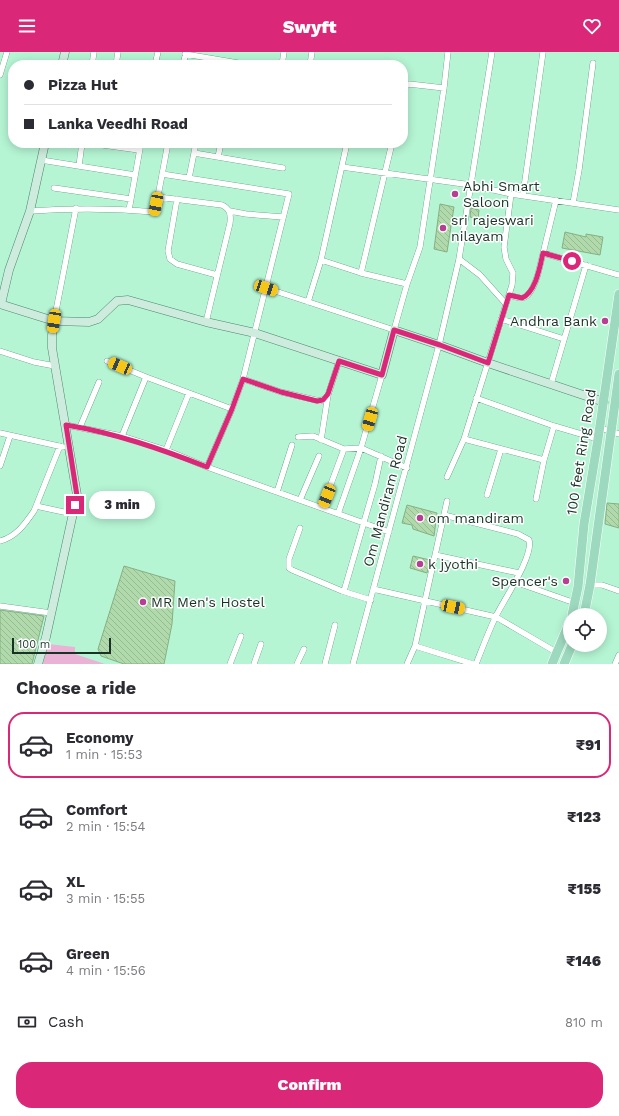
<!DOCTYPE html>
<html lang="en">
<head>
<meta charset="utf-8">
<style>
	body { margin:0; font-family:"Work Sans",sans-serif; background:#f7f7f7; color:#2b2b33; height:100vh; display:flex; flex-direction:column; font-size:15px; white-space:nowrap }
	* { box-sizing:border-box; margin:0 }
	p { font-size:13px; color:#7c7c81 }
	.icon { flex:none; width:22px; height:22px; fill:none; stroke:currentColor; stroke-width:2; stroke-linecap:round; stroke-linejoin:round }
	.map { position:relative; height:612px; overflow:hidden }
	.sheet { display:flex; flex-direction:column; background:#fff; flex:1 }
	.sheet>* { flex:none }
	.hud { position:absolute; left:8px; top:8px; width:400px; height:88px; border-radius:16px; box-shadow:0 2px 10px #0003; display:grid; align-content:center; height:88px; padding:0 16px; background:#fff }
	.controls { position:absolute; left:563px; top:556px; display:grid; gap:8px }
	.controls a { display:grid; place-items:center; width:44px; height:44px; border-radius:50%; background:#fff; box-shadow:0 2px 10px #0003; font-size:20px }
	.scale { position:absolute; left:12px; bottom:10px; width:99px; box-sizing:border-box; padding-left:4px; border:2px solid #193226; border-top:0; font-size:11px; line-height:14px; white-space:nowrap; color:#193226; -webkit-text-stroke:3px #fff; paint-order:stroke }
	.end { position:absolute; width:18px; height:18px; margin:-9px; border:5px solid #db2777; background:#fff; box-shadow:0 0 0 2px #fff }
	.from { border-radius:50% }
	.bubble { position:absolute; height:28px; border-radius:14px; background:#fff; box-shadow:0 2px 10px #0003; font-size:13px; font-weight:800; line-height:28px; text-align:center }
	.car { position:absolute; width:12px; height:24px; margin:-12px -6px; border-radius:5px; box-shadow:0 0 3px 1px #0007; background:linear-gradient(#f5c518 24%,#345 0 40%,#f5c518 0 76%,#345 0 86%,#f5c518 0) }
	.hud b { display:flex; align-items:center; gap:14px; height:38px; font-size:15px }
	.hud b+b { border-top:1px solid #e1e1e2 }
	.hud i { width:10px; height:10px; background:#2b2b33 }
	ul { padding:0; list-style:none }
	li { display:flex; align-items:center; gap:12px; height:66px; margin:0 8px 6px; padding:0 8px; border:2px solid transparent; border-radius:16px }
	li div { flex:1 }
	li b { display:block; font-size:15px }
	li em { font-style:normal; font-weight:800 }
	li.selected { border-color:#db2777 }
	li>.icon { width:36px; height:36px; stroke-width:1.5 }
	h2 { padding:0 16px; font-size:18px; line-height:48px }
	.pay { display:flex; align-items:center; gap:10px; height:44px; padding:0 16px; font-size:15px }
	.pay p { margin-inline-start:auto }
	.cta { display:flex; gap:8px; margin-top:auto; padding:8px 16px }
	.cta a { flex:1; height:46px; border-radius:16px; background:#db2777; color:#fff; font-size:16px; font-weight:800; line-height:46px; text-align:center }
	header { display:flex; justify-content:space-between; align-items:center; height:52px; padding:0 16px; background:#db2777; color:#fff; font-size:18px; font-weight:800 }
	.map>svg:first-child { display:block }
	.garden { fill:#eab3d5 }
	.building { fill:url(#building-back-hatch); stroke:#87af82 }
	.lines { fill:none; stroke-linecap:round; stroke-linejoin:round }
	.street-casing { stroke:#4b876a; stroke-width:6 }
	.secondary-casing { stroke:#4b876a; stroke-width:9 }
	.primary-casing { stroke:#fff; stroke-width:10 }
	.street { stroke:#fff; stroke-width:5.5 }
	.secondary { stroke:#ceecde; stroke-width:8 }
	.primary { stroke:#9dd9be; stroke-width:9 }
	.route { stroke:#db2777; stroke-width:5 }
	.poi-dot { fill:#b73f93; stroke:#fff; stroke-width:1.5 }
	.labels { text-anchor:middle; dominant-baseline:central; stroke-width:3; stroke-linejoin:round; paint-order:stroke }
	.poi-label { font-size:14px; fill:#193226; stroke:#fff; text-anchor:start }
	.street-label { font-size:14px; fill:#193226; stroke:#fff }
</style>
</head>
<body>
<header><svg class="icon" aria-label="menu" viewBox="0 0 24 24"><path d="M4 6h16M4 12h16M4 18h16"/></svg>Swyft<svg class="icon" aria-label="heart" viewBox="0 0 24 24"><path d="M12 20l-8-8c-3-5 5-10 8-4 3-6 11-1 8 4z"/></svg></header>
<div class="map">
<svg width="619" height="612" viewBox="0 0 619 612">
	<defs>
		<pattern id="building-back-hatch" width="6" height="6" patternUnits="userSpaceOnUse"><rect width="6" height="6" fill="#b0daab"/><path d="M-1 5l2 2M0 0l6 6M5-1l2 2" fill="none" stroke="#97bc93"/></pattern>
	</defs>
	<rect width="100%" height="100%" fill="#b5f5d4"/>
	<path class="garden" d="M 48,592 L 75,595 L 75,602 L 105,612 L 43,612 Z"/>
	<path class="building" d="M 440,152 L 454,155 L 447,200 L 434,197 Z
		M 471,156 L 479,158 L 478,167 L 470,165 Z
		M 565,180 L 586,185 L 586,182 L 603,185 L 600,203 L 562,196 Z
		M 607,451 L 619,452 L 619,476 L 605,472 Z
		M 407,453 L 437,461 L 434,484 L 413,477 L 412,473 L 402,471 Z
		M 413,504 L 430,508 L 427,521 L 410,516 Z
		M 124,514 L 175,529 L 172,572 L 164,612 L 124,612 L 101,604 L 98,597 Z
		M 0,558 L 44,564 L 32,612 L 0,612 Z"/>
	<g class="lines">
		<defs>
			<path id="street" d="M 185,2 L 250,13
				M 92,13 L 94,0
				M 116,13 L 118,0
				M 155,13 L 158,0
				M 183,13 L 186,0
				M 282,13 L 284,0
				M 310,13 L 312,0
				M 0,23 L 7,0
				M 403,38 L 406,34 L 409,32 L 444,36
				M 88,91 L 139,98
				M 194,101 L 283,116
				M 218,105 L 221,91
				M 41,108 L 135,123
				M 79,114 L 82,91
				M 342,115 L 471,133 L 511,142 L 619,158
				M 162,122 L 289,142 L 243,327 L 232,357 L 207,415
				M 189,126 L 196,91
				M 54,136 L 131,147
				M 523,143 L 543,0
				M 158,145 L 222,153 C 230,157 231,162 230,171 L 206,270
				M 177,147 L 168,199 L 170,207 L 177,212 L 217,223
				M 573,151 L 579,118 L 593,11
				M 129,158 L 141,91
				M 30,159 C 72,156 112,156 155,160 L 168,91
				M 230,159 L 246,162 L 283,165
				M 543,201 L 619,223
				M 459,207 L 480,223 L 506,252
				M 321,208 L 361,221 L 407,232
				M 361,221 L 392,91
				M 266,236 L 394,278 L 407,232 L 420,195 L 444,36 L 448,0
				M 509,243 C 513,244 518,246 522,246 C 531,245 536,228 538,222 L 556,148
				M 308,250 L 321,208 L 347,91
				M 501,267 L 564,287
				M 54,269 L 76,156
				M 0,299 L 34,310 L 55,314
				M 107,309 L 146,325 L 232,357
				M 382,323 L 361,396 L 407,416
				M 243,327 L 281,340 L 320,349 L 326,346 L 328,343 L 339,309
				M 551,332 L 586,213
				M 476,346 L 554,374 L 598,387
				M 66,373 L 122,384 L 166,398 L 207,415 L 389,480
				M 80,375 L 99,330
				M 600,376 L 619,382
				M 0,381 L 63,395
				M 122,384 L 146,325
				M 298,385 L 313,384 L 344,397 L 361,396 L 338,462
				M 464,387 L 544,408
				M 321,388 L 328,343
				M 166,398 L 189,341
				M 0,414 L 10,384
				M 447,425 L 464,387 L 512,233 L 513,221 L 506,207 L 504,195 L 511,142
				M 277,440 L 292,393
				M 487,443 L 501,397
				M 536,447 L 544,408 L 554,374
				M 300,448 L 319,404
				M 36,454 L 73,462
				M 322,456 L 344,397
				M 444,463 L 518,482 L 529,488 C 534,504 503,549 495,566 C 488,581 482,597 476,612
				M 300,476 L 289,507 L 289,516 L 292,518 L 342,539 L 371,548
				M 0,489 C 16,485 25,472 34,459 L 60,394
				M 435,503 L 519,521
				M 515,530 L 575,551
				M 590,533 L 602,533 L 619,539
				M 373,537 L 496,565 L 556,600
				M 344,539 L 375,432 L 381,404
				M 0,554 L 51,561
				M 415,594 L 473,612
				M 230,612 L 241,584
				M 254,612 L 261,592
				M 297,612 L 304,597
				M 325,612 L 335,573
				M 353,612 L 439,293 L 459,207 L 492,0
				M 407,612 L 415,594 L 447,449
				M 615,612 L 619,603"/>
			<path id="secondary" d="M 62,13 L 65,0
				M 0,252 L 54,269 L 89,270 L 98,267 L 117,249 L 128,248 L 206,270 L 255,281 L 382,323 L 394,278 L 439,293 L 488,311 L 604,350
				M 1,252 L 9,218 L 30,159 L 45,91
				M 38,612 L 46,585 L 77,443 L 52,296 L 52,283 L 54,269"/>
			<path id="primary" d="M 572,563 L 578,535 L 584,472 L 598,387 L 619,242
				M 584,563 L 590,533 L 619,322
				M 552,612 L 570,569
				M 564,612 L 572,593"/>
		</defs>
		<use href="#street" class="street-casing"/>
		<use href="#secondary" class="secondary-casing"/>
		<use href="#primary" class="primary-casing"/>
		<use href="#street" class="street"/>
		<use href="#secondary" class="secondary"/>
		<use href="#primary" class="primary"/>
	</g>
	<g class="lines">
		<path class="route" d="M 75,453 L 77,444 L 66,373 C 115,381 161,397 207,415 L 232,357 L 243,327 L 281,340 L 317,349 L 323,348 L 328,342 L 339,309 L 382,323 L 394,278 L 440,293 L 488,311 L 509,243 L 522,246 C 536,240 540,214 543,201 L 572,209"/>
	</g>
	<g class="poi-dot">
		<circle cx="455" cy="142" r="4"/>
		<circle cx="443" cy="176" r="4"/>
		<circle cx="605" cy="269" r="4"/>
		<circle cx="420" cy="466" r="4"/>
		<circle cx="420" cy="512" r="4"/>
		<circle cx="566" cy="529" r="4"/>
		<circle cx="143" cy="550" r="4"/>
	</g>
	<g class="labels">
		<g class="poi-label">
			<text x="463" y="134">Abhi Smart<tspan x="463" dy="16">Saloon</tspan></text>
			<text x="451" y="168">sri rajeswari<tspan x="451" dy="16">nilayam</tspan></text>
			<text x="597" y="269" text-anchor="end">Andhra Bank</text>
			<text x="428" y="466">om mandiram</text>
			<text x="428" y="512">k jyothi</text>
			<text x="558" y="529" text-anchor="end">Spencer's</text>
			<text x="151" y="550">MR Men's Hostel</text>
		</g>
		<g class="street-label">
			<text transform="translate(581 400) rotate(-81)">100 feet Ring Road</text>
			<text transform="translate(385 449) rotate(-75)">Om Mandiram Road</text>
		</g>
	</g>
</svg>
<div class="controls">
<a><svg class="icon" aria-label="locate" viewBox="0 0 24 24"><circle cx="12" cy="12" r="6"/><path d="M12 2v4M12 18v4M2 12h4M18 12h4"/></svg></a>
</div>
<div class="scale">100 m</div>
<i class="end from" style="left:572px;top:209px"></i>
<i class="end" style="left:75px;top:453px"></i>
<div class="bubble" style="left:89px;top:439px;width:66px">3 min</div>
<i class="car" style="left:156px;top:152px;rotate:191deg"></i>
<i class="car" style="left:266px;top:236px;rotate:108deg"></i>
<i class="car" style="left:54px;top:269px;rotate:189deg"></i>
<i class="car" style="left:120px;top:314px;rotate:293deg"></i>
<i class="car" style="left:370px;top:367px;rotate:196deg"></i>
<i class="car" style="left:327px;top:444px;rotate:202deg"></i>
<i class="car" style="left:453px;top:555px;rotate:102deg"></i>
<div class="hud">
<b><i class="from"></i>Pizza Hut</b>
<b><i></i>Lanka Veedhi Road</b>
</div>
</div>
<section class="sheet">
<h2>Choose a ride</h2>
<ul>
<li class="selected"><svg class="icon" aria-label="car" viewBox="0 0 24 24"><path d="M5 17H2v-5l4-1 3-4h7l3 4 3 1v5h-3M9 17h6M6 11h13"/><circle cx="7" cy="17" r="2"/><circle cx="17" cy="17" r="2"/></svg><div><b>Economy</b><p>1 min · 15:53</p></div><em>₹91</em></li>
<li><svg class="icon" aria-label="car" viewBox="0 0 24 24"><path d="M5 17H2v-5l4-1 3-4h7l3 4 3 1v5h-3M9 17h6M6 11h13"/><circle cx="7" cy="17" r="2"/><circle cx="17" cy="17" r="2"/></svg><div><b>Comfort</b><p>2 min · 15:54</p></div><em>₹123</em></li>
<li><svg class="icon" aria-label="car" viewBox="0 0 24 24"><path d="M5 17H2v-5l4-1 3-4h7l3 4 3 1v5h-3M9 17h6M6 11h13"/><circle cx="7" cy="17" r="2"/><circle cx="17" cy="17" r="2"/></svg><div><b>XL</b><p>3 min · 15:55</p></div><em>₹155</em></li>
<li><svg class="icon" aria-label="car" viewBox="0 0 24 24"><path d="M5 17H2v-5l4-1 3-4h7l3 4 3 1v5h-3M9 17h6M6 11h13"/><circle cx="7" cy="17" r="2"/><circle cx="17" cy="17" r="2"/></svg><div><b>Green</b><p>4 min · 15:56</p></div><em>₹146</em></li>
</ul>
<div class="pay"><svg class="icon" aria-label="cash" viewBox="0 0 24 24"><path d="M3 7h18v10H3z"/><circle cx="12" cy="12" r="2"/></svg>Cash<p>810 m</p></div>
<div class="cta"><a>Confirm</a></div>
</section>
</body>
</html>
